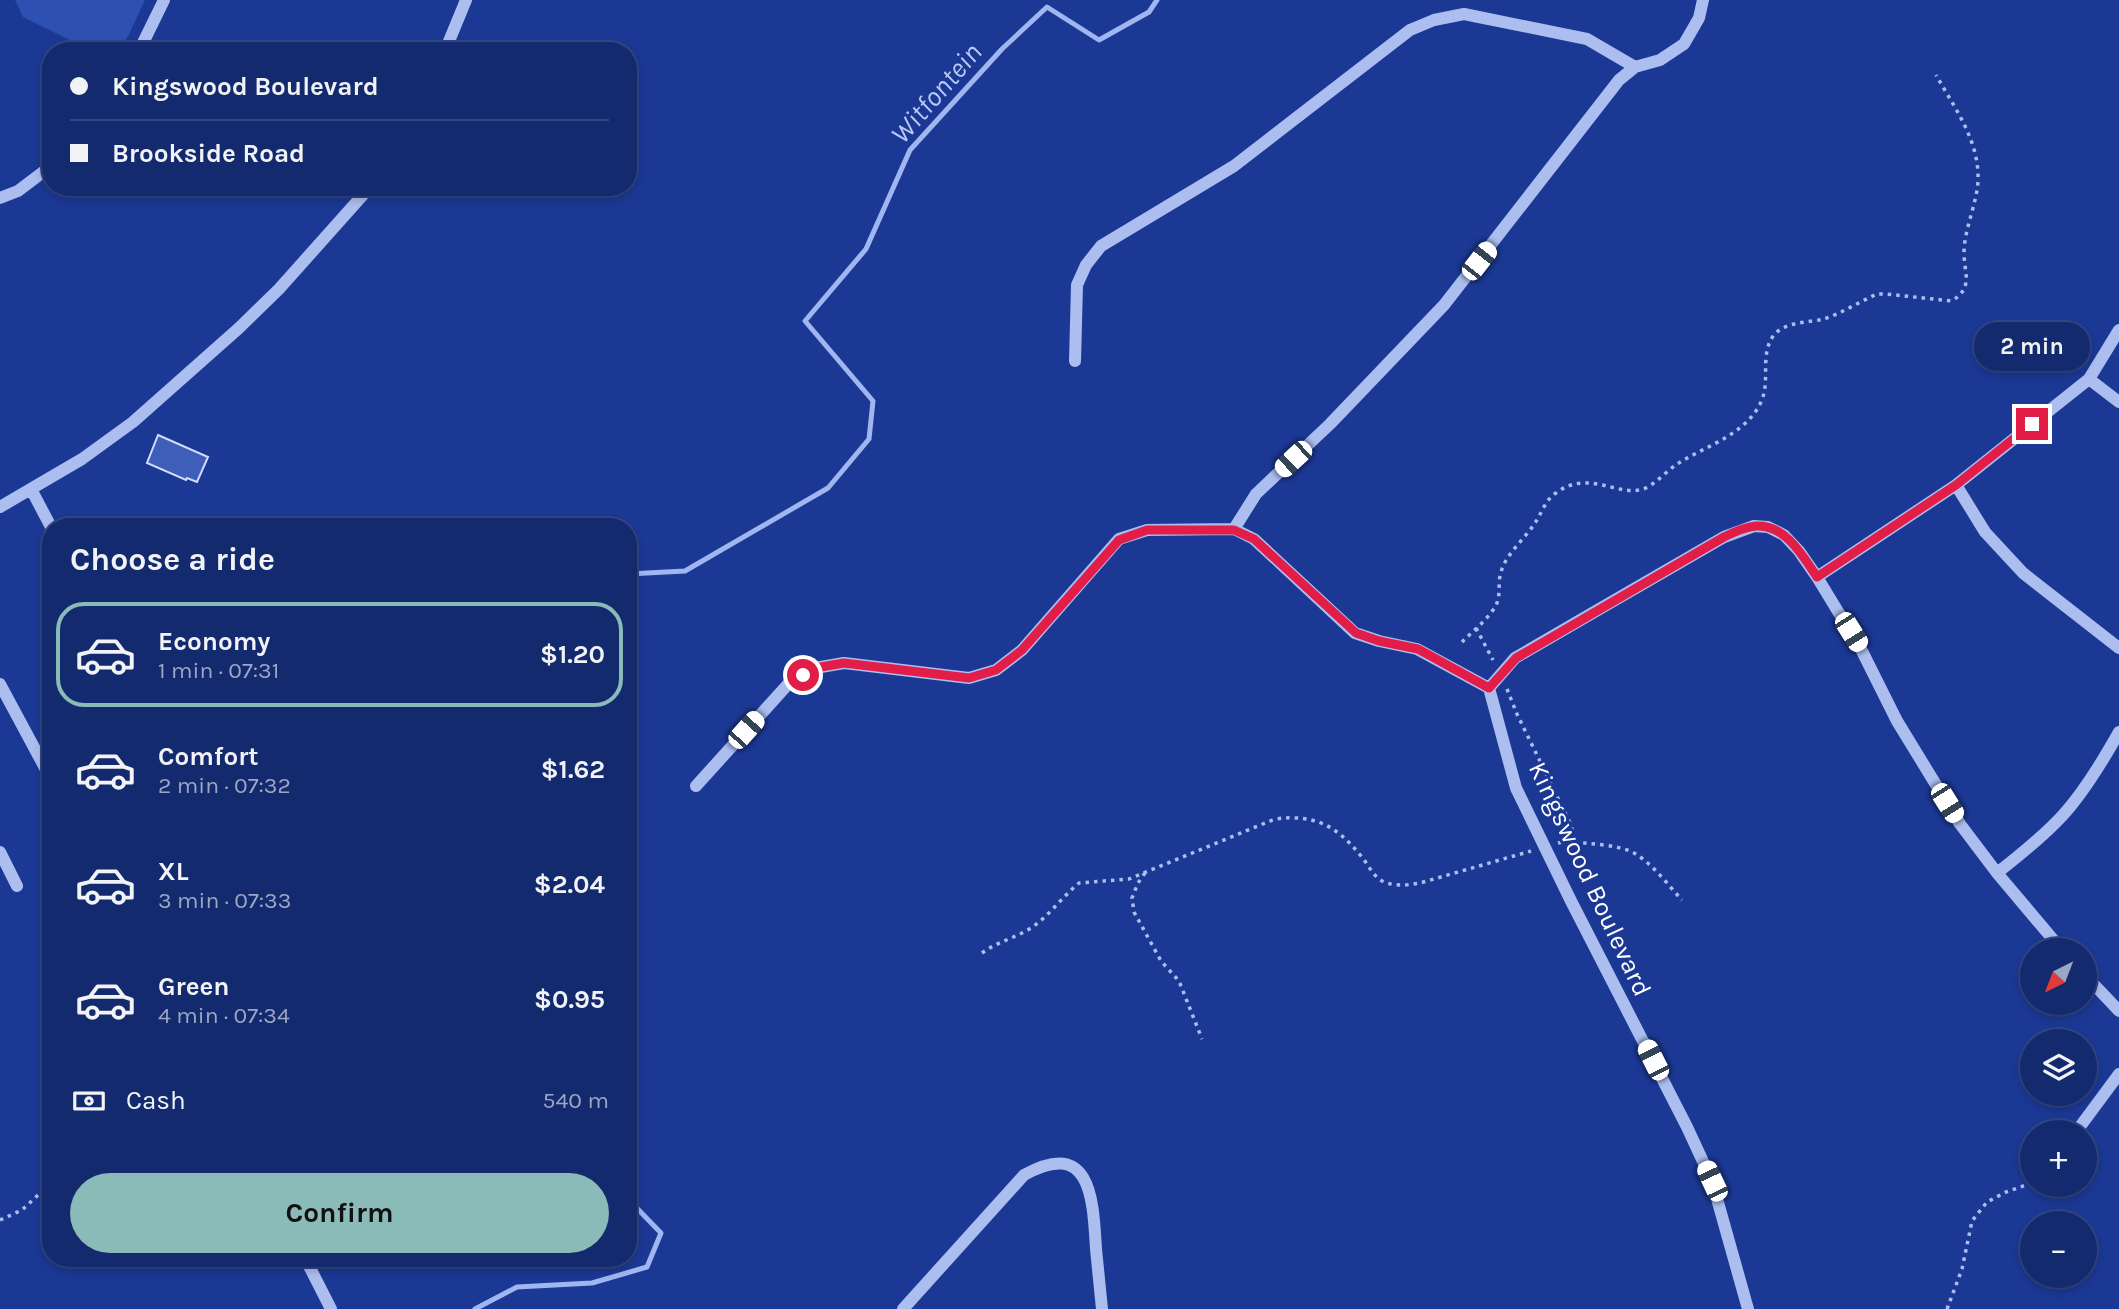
<!DOCTYPE html>
<html lang="en">
<head>
<meta charset="utf-8">
<style>
	body { margin:0; font-family:Karla,sans-serif; background:#1d3274; color:#f1f3f6; height:100vh; display:flex; flex-direction:column; font-size:26px; white-space:nowrap }
	* { box-sizing:border-box; margin:0 }
	p { font-size:23px; color:#9da7c3 }
	.icon { flex:none; width:38px; height:38px; fill:none; stroke:currentColor; stroke-width:2; stroke-linecap:round; stroke-linejoin:round }
	.map { position:relative; flex:1; overflow:hidden }
	.drawer { position:absolute; left:42px; top:518px; width:595px; height:749px; display:flex; flex-direction:column; background:#142a6f; border-radius:28px; box-shadow:0 4px 10px #0003,0 0 0 2px #334682 }
	.drawer>* { flex:none }
	.hud { position:absolute; left:42px; top:42px; width:595px; height:154px; border-radius:28px; box-shadow:0 4px 10px #0003,0 0 0 2px #334682; display:grid; align-content:center; height:154px; padding:0 28px; background:#142a6f }
	.needle { width:46px; rotate:222deg }
	.buttons { position:absolute; left:2020px; top:938px; display:grid; gap:14px }
	.buttons a { display:grid; place-items:center; width:77px; height:77px; border-radius:50%; background:#142a6f; box-shadow:0 4px 10px #0003,0 0 0 2px #334682; font-size:35px }
	.end { position:absolute; width:32px; height:32px; margin:-16px; border:9px solid #e11d48; background:#fff; box-shadow:0 0 0 4px #fff }
	.from { border-radius:50% }
	.bubble { position:absolute; height:49px; border-radius:24px; background:#142a6f; box-shadow:0 4px 10px #0003,0 0 0 2px #334682; font-size:23px; font-weight:700; line-height:49px; text-align:center }
	.car { position:absolute; width:21px; height:42px; margin:-21px -10px; border-radius:9px; box-shadow:0 0 5px 2px #0007; background:linear-gradient(#fff 24%,#345 0 40%,#fff 0 76%,#345 0 86%,#fff 0) }
	.hud b { display:flex; align-items:center; gap:24px; height:66px; font-size:26px }
	.hud b+b { border-top:2px solid #334682 }
	.hud i { width:18px; height:18px; background:#f1f3f6 }
	ul { padding:0; list-style:none }
	li { display:flex; align-items:center; gap:21px; height:105px; margin:0 14px 10px; padding:0 14px; border:4px solid transparent; border-radius:28px }
	li div { flex:1 }
	li b { display:block; font-size:26px }
	li em { font-style:normal; font-weight:700 }
	li.on { border-color:#8bbbb9 }
	li>.icon { width:63px; height:63px; stroke-width:1.5 }
	h2 { padding:0 28px; font-size:32px; line-height:84px }
	.pay { display:flex; align-items:center; gap:18px; height:77px; padding:0 28px; font-size:26px }
	.pay p { margin-inline-start:auto }
	.primary-button { display:flex; gap:14px; margin-top:auto; padding:14px 28px }
	.primary-button a { flex:1; height:80px; border-radius:42px; background:#8bbbb9; color:#111; font-size:28px; font-weight:700; line-height:80px; text-align:center }
	.map>svg:first-child { display:block }
	.green { fill:#2e50b2 }
	.lines { fill:none; stroke-linecap:round; stroke-linejoin:round }
	.stream { stroke:#9fb6f1; stroke-width:5 }
	.building { fill:#3f5eba; stroke:#d3ddfb; stroke-width:2 }
	.path { stroke:#acbeef; stroke-width:3.5; stroke-dasharray:3.5 5; stroke-linecap:butt }
	.minor { stroke:#acbeef; stroke-width:12 }
	.route { stroke:#e11d48; stroke-width:9 }
	.labels { text-anchor:middle; dominant-baseline:central; stroke-width:6; stroke-linejoin:round; paint-order:stroke }
	.street-label { font-size:26px; fill:#fff; stroke:#1b3894 }
	.water-label { font-size:28px; font-style:italic; fill:#b9c9f6; stroke:#1b3894 }
</style>
</head>
<body>
<div class="map">
<svg width="2119" height="1309" viewBox="0 0 2119 1309">
	<rect width="100%" height="100%" fill="#1b3894"/>
	<path class="green" d="M 15,0 L 145,0 L 121,51 L 92,51 L 23,17 Z"/>
	<g class="lines">
		<path class="stream" d="M 628,574 L 685,571 L 828,488 L 869,439 L 873,401 L 805,321 L 866,249 L 910,150 L 1002,49 L 1047,7 L 1099,40 L 1149,12 L 1157,0
			M 475,1309 L 517,1287 L 592,1283 L 647,1267 L 661,1233 L 628,1199"/>
	</g>
	<path class="building" d="M 158,435 L 208,457 L 197,482 L 187,478 L 186,480 L 147,463 Z"/>
	<g class="lines">
		<path class="path" d="M 1476,628 L 1493,660
			M 1462,642 C 1473,631 1487,620 1495,607 C 1501,597 1498,587 1500,576 C 1504,555 1524,540 1535,523 C 1542,513 1545,500 1556,493 C 1591,467 1620,501 1648,487 C 1658,481 1667,471 1677,464 C 1705,446 1746,435 1761,402 C 1771,381 1759,354 1774,335 C 1786,321 1808,323 1824,319 C 1842,313 1859,302 1877,294 L 1886,294 L 1952,301 C 1974,287 1964,273 1964,253 C 1964,229 1978,201 1978,179 C 1979,140 1954,107 1936,75
			M 1507,689 L 1517,714 L 1571,825 L 1575,841
			M 1558,843 L 1567,841 C 1586,844 1618,844 1634,853 C 1653,864 1668,885 1682,900
			M 1145,873 L 1138,883 L 1132,898 L 1134,912 L 1161,961 L 1179,981 L 1202,1039
			M 982,953 C 997,942 1015,938 1031,928 C 1049,916 1062,897 1079,883 L 1129,879 L 1275,819 C 1314,814 1336,825 1361,856 C 1368,864 1372,875 1382,881 C 1395,887 1408,885 1420,883 L 1531,851
			M 0,1220 L 22,1210 L 51,1183
			M 1947,1309 L 1962,1269 L 1972,1221 L 1987,1202 L 2006,1192 L 2032,1183"/>
		<path class="minor" d="M 139,51 L 164,0
			M 445,51 L 466,0
			M 0,198 L 18,191 L 51,166
			M 1075,361 L 1077,285 L 1086,265 L 1101,246 L 1234,166 L 1410,30 L 1434,20 L 1464,14 L 1587,39 L 1635,67
			M 2089,379 L 2119,402
			M 1956,485 L 1985,532 L 2023,573 L 2119,648
			M 31,489 L 51,527
			M 0,507 L 82,459 L 133,422 L 239,328 L 279,289 L 370,187
			M 1234,529 L 1256,494 L 1330,424 L 1444,305 L 1619,80 L 1635,67 L 1660,60 L 1684,44 L 1699,18 L 1703,0
			M 1817,577 L 1956,485 L 2089,379 L 2119,330
			M 0,684 L 51,779
			M 1489,688 L 1515,658 L 1608,604 L 1724,537 L 1754,526 L 1768,527 L 1784,535 L 1799,551 L 1817,577 L 1862,651 L 1897,721 L 1960,824 L 1997,873 L 2062,950
			M 696,786 L 790,682 L 815,668 L 844,663 L 969,678 L 996,670 L 1022,650 L 1119,539 L 1147,530 L 1234,529 L 1254,539 L 1355,633 L 1379,641 L 1417,649 L 1489,688 L 1516,788 L 1571,901 L 1687,1127 L 1712,1181 L 1748,1309
			M 0,852 L 17,886
			M 1997,873 C 2020,855 2044,836 2063,815 C 2083,793 2105,757 2119,732
			M 2084,974 L 2119,1011
			M 2076,1132 L 2119,1074
			M 305,1258 L 331,1309
			M 903,1309 L 1024,1175 C 1092,1137 1093,1201 1096,1249 C 1098,1269 1100,1289 1102,1309"/>
	</g>
	<g class="lines">
		<path class="route" d="M 803,675 L 815,668 L 844,663 L 969,678 L 996,670 L 1022,650 L 1119,540 L 1147,530 L 1234,530 L 1254,539 L 1356,633 L 1379,641 L 1418,649 L 1489,688 L 1516,658 L 1724,537 C 1734,532 1745,527 1756,526 C 1785,524 1803,556 1817,577 L 1956,485 L 2032,424"/>
	</g>
	<g class="labels">
		<g class="street-label">
			<text transform="translate(1590 879) rotate(65)">Kingswood Boulevard</text>
		</g>
		<g class="water-label">
			<text transform="translate(936 93) rotate(-49)">Witfontein</text>
		</g>
	</g>
</svg>
<div class="buttons">
<a><svg class="needle" viewBox="-14 -14 28 28"><path d="M0-13l5 13h-10z" fill="#e53935"/><path d="M0 13l5-13h-10z" fill="#9da7c3"/></svg></a>
<a><svg class="icon" aria-label="layers" viewBox="0 0 24 24"><path d="M12 4l9 5-9 5-9-5zM3 14l9 5 9-5"/></svg></a>
<a>+</a>
<a>−</a>
</div>
<i class="end from" style="left:803px;top:675px"></i>
<i class="end" style="left:2032px;top:424px"></i>
<div class="bubble" style="left:1974px;top:322px;width:116px">2 min</div>
<i class="car" style="left:1479px;top:261px;rotate:38deg"></i>
<i class="car" style="left:1293px;top:459px;rotate:227deg"></i>
<i class="car" style="left:1851px;top:632px;rotate:148deg"></i>
<i class="car" style="left:746px;top:730px;rotate:42deg"></i>
<i class="car" style="left:1947px;top:803px;rotate:148deg"></i>
<i class="car" style="left:1653px;top:1060px;rotate:333deg"></i>
<i class="car" style="left:1712px;top:1181px;rotate:335deg"></i>
<div class="hud">
<b><i class="from"></i>Kingswood Boulevard</b>
<b><i></i>Brookside Road</b>
</div>
<section class="drawer">
<h2>Choose a ride</h2>
<ul>
<li class="on"><svg class="icon" aria-label="car" viewBox="0 0 24 24"><path d="M5 17H2v-5l4-1 3-4h7l3 4 3 1v5h-3M9 17h6M6 11h13"/><circle cx="7" cy="17" r="2"/><circle cx="17" cy="17" r="2"/></svg><div><b>Economy</b><p>1 min · 07:31</p></div><em>$1.20</em></li>
<li><svg class="icon" aria-label="car" viewBox="0 0 24 24"><path d="M5 17H2v-5l4-1 3-4h7l3 4 3 1v5h-3M9 17h6M6 11h13"/><circle cx="7" cy="17" r="2"/><circle cx="17" cy="17" r="2"/></svg><div><b>Comfort</b><p>2 min · 07:32</p></div><em>$1.62</em></li>
<li><svg class="icon" aria-label="car" viewBox="0 0 24 24"><path d="M5 17H2v-5l4-1 3-4h7l3 4 3 1v5h-3M9 17h6M6 11h13"/><circle cx="7" cy="17" r="2"/><circle cx="17" cy="17" r="2"/></svg><div><b>XL</b><p>3 min · 07:33</p></div><em>$2.04</em></li>
<li><svg class="icon" aria-label="car" viewBox="0 0 24 24"><path d="M5 17H2v-5l4-1 3-4h7l3 4 3 1v5h-3M9 17h6M6 11h13"/><circle cx="7" cy="17" r="2"/><circle cx="17" cy="17" r="2"/></svg><div><b>Green</b><p>4 min · 07:34</p></div><em>$0.95</em></li>
</ul>
<div class="pay"><svg class="icon" aria-label="cash" viewBox="0 0 24 24"><path d="M3 7h18v10H3z"/><circle cx="12" cy="12" r="2"/></svg>Cash<p>540 m</p></div>
<div class="primary-button"><a>Confirm</a></div>
</section>
</div>
</body>
</html>
